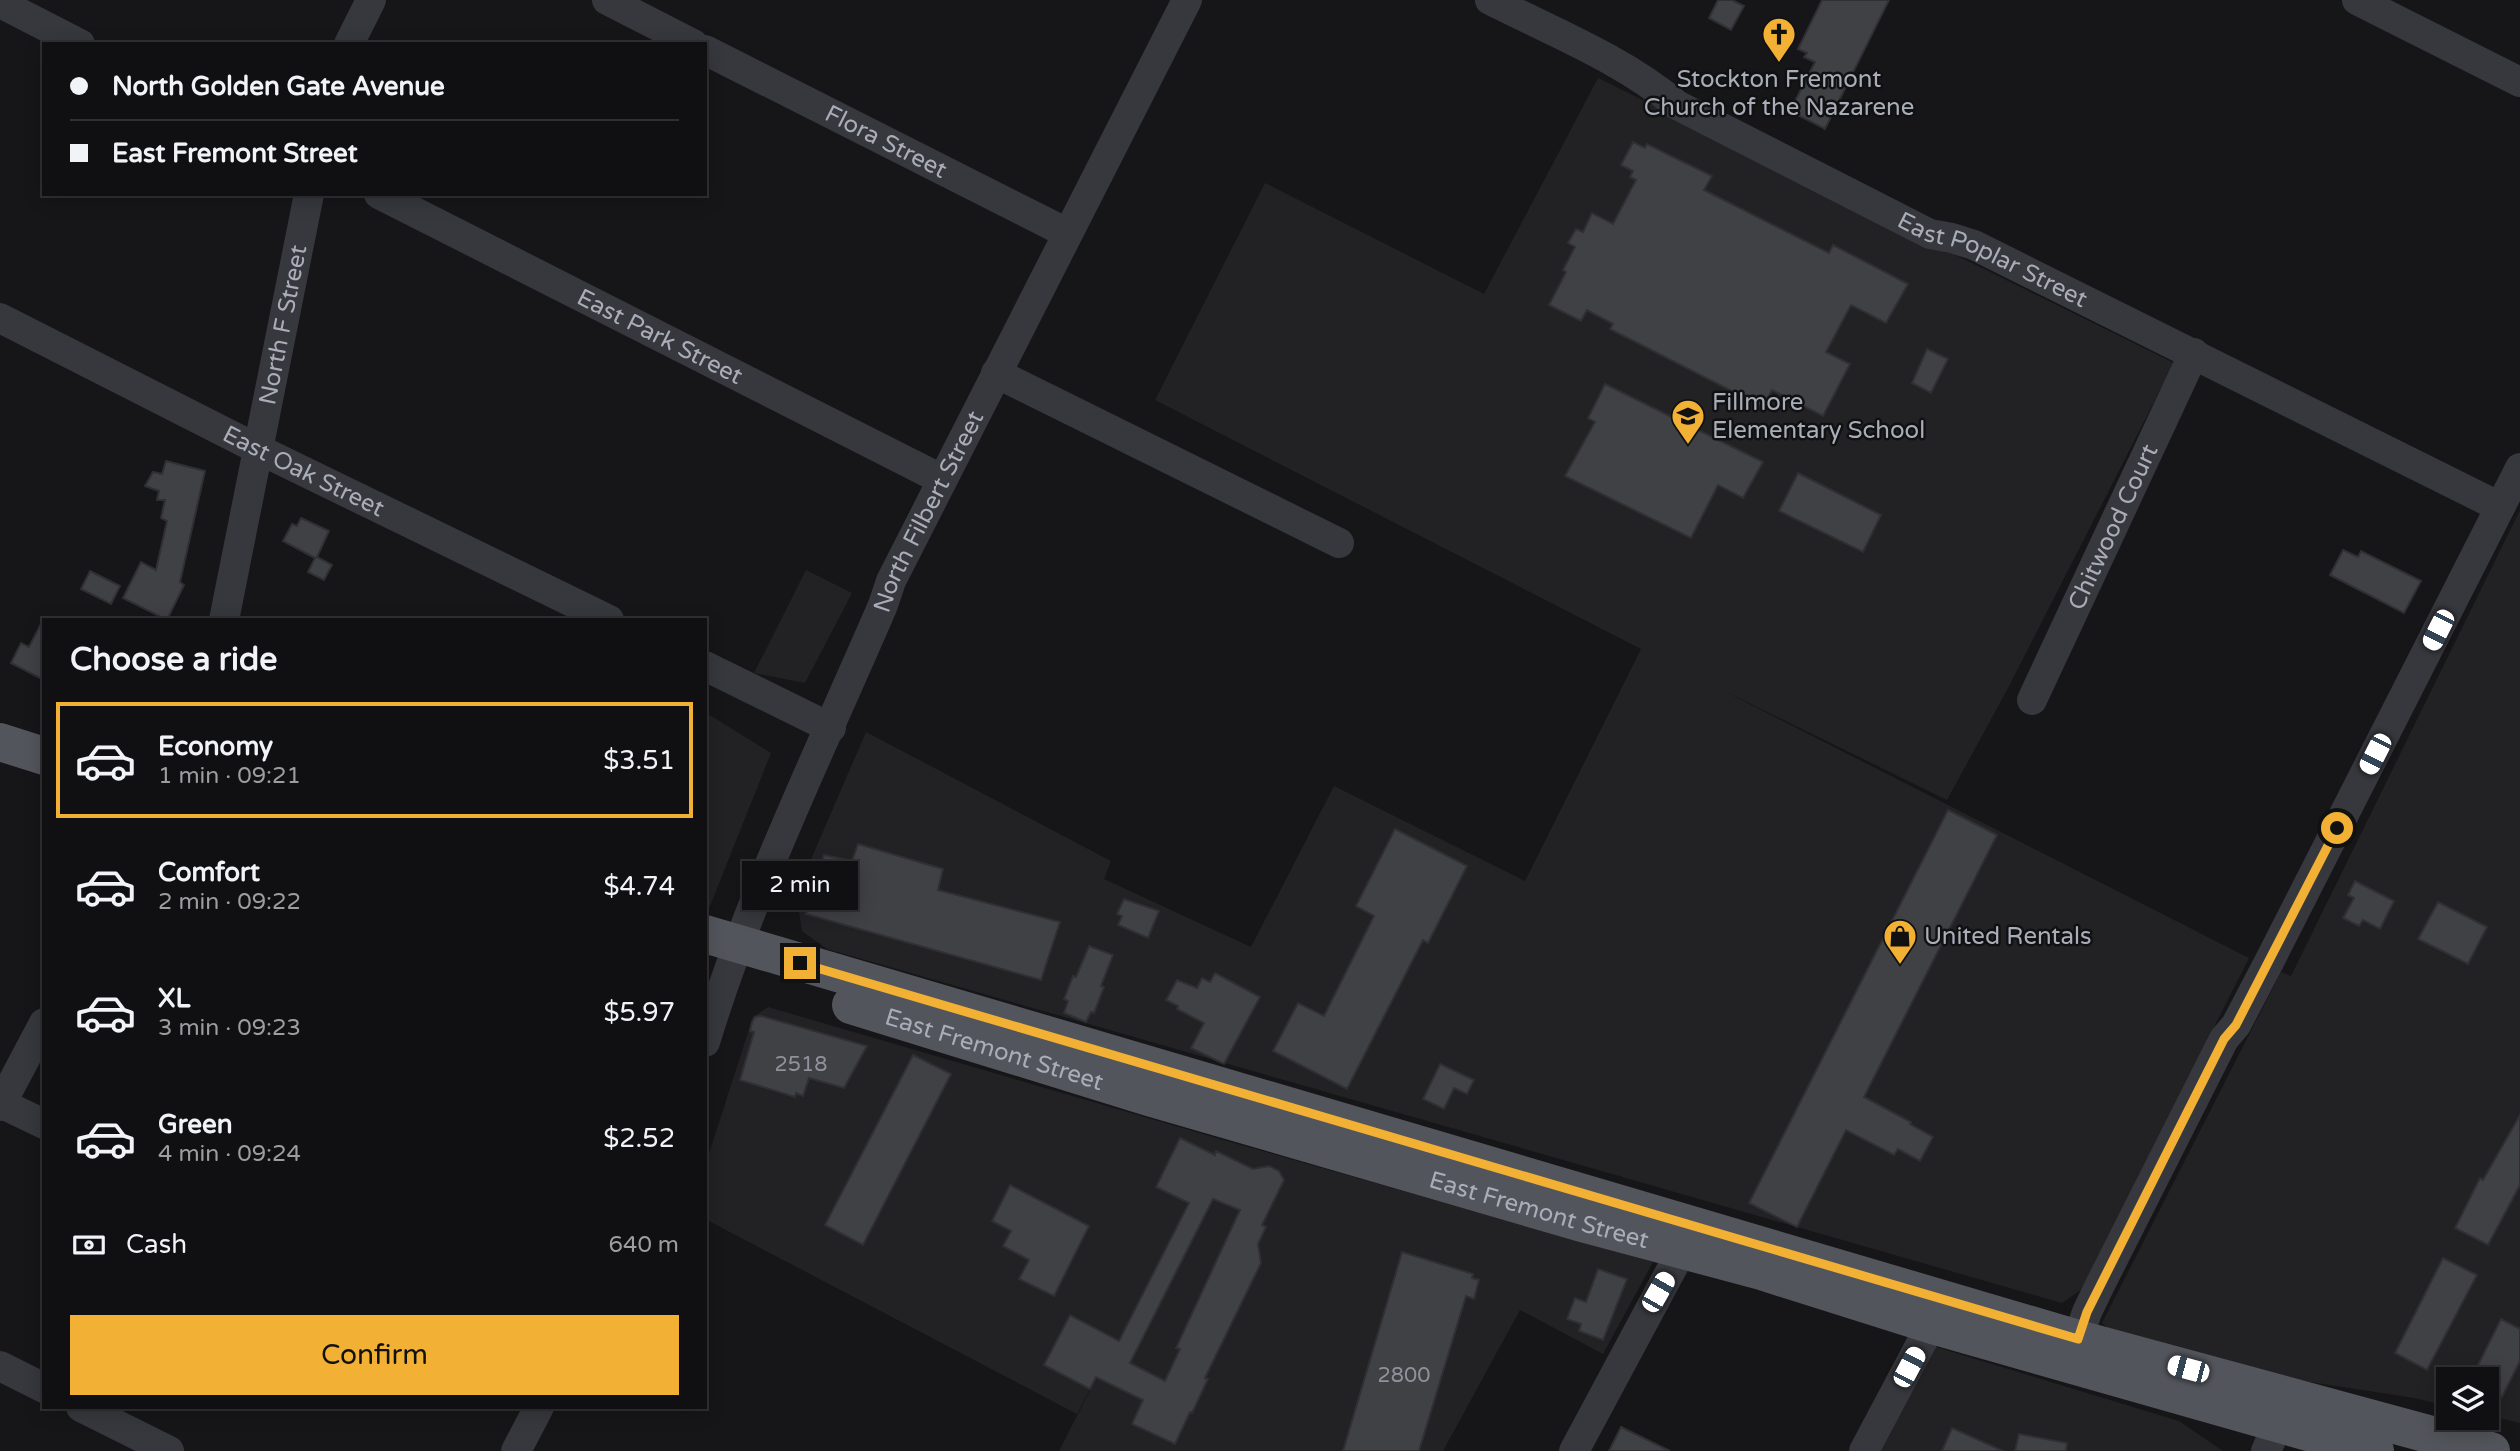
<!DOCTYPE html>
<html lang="en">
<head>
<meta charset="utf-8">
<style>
	body { margin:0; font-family:"Varela Round",sans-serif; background:#1e1e20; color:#f1f3f6; height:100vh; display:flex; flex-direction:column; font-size:26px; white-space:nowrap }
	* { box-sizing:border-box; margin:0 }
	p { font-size:23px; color:#9c9d9f }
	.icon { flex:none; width:38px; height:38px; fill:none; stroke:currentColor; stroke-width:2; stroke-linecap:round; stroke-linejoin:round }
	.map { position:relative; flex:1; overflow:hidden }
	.side { position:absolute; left:42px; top:618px; width:665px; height:791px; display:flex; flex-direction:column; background:#101012; border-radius:0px; box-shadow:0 4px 18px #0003,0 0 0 2px #303032 }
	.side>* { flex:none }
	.banner { position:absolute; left:42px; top:42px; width:665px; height:154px; border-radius:0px; box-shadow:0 4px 18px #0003,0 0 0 2px #303032; display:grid; align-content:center; height:154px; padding:0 28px; background:#101012 }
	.controls { position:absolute; left:2436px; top:1367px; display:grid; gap:14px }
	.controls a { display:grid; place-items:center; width:63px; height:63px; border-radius:0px; background:#101012; box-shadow:0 4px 18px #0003,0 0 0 2px #303032; font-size:35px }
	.end { position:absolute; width:32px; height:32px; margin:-16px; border:9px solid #f2b134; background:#111; box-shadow:0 0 0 4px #111 }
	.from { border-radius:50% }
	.bubble { position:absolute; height:49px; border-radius:0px; background:#101012; box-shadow:0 4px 18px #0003,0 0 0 2px #303032; font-size:23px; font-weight:600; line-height:49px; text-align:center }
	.car { position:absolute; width:21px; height:42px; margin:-21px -10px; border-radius:9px; box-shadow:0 0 5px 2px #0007; background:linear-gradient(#fff 24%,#345 0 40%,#fff 0 76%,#345 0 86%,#fff 0) }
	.banner b { display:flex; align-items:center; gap:24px; height:66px; font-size:26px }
	.banner b+b { border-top:2px solid #303032 }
	.banner i { width:18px; height:18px; background:#f1f3f6 }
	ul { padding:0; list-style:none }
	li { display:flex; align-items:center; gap:21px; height:116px; margin:0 14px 10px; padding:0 14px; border:4px solid transparent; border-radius:0px }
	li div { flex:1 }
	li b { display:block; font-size:26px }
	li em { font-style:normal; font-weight:600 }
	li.on { border-color:#f2b134 }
	li>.icon { width:63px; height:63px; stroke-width:1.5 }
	h2 { padding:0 28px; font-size:32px; line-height:84px }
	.pay { display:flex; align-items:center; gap:18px; height:77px; padding:0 28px; font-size:26px }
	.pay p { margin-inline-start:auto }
	.cta { display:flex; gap:14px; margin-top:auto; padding:14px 28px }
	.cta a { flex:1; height:80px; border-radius:0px; background:#f2b134; color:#111; font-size:28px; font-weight:600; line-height:80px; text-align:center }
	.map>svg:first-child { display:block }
	.built { fill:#222225 }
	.building { fill:#404145; stroke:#303034; stroke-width:2; fill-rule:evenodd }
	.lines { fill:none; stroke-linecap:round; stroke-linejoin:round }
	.minor { stroke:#37383d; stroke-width:30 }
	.major { stroke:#53555c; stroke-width:38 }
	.route { stroke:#f2b134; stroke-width:9 }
	.labels { text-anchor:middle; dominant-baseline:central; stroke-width:5; stroke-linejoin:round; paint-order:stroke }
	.number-label { font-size:21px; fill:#8e929b }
	.poi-label { font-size:24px; fill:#a8adb8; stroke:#111113; text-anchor:start }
	.street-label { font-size:24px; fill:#a8adb8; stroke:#111113 }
</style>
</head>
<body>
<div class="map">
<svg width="2520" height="1451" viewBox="0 0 2520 1451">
	<rect width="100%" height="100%" fill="#161618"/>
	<path class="built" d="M 1598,78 L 2174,363 L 2007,690 L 1947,800 L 1714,686 L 2249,958 L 2082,1289 L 2062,1303 L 827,949 L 802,931 L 796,894 L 866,732 L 1111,861 L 1104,879 L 1251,947 L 1334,786 L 1525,881 L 1641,649 L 1155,400 L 1265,183 L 1484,294 Z
		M 2520,510 L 2520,1423 L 2487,1415 L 2487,1379 L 2448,1379 L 2448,1406 L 2414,1398 L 2201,1365 L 2128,1345 L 2102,1323 L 2281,972 L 2291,976 Z
		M 806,570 L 852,593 L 805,683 L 754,673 Z
		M 705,712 L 771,753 L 706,916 L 705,916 Z
		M 768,1007 L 1220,1139 L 1653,1262 L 1603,1354 L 1520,1310 L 1443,1451 L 1059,1451 L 1105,1361 L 1077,1414 L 705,1219 L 705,1166 L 753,1017 Z
		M 1936,1347 L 2179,1421 L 2223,1451 L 1881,1451 Z"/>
	<path class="building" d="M 1718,0 L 1732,0 L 1744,6 L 1731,30 L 1709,18 Z
		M 1822,0 L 1889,0 L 1825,129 L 1790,111 L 1815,62 L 1804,57 L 1807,53 L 1798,49 Z
		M 1633,142 L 1645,148 L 1647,144 L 1712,176 L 1704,190 L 1829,253 L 1833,245 L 1908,284 L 1886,323 L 1851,305 L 1826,352 L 1850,364 L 1823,416 L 1772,390 L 1763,407 L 1610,329 L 1613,324 L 1587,310 L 1581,321 L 1549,305 L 1566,272 L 1563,270 L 1575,247 L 1568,243 L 1576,229 L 1583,232 L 1592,213 L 1613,224 L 1636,180 L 1630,177 L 1633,171 L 1621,165 Z
		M 1927,349 L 1948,359 L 1931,393 L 1912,383 Z
		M 1605,384 L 1763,462 L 1743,498 L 1718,485 L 1691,538 L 1565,476 L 1595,422 L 1588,418 Z
		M 166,461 L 205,471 L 180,582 L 184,585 L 167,620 L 123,598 L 141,562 L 156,570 L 167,521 L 161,518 L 165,500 L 157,500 L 159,491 L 145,486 L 153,472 L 162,474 Z
		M 1798,473 L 1881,515 L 1863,552 L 1779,511 Z
		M 301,518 L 329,531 L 317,557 L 332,565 L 324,580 L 308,572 L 315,558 L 283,541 L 292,524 L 297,526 Z
		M 2343,550 L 2358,557 L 2361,551 L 2421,581 L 2404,613 L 2330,575 Z
		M 90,571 L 120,586 L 111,604 L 81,589 Z
		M 44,618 L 44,680 L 11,663 L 21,643 L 29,647 Z
		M 1948,810 L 1997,835 L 1864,1097 L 1911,1122 L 1910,1124 L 1933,1137 L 1920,1161 L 1898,1149 L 1894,1155 L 1846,1130 L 1797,1227 L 1749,1203 Z
		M 1395,829 L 1467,866 L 1428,943 L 1423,940 L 1347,1089 L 1273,1051 L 1298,1003 L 1324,1016 L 1374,916 L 1356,906 Z
		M 858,844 L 943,869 L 938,890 L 1060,922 L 1041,980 L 806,914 L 824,855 L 852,861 Z
		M 2355,881 L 2394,901 L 2380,929 L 2363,920 L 2359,926 L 2343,918 L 2354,898 L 2348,895 Z
		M 1124,899 L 1159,911 L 1148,938 L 1118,925 L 1122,916 L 1117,914 Z
		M 2438,902 L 2487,927 L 2468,964 L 2418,939 Z
		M 1089,946 L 1113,955 L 1101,986 L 1104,987 L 1094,1013 L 1091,1012 L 1086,1022 L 1064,1013 L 1068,1001 L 1064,999 L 1073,976 L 1076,977 Z
		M 1215,973 L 1260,997 L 1224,1064 L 1191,1048 L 1204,1023 L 1177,1009 L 1178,1006 L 1166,1000 L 1177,980 L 1197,988 L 1202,978 L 1210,982 Z
		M 761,1016 L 867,1046 L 844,1088 L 809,1078 L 803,1096 L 796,1093 L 795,1097 L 740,1080 L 754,1032 L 750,1031 L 752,1022 L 755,1017 Z
		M 913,1055 L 951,1074 L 863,1245 L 825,1225 Z
		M 1440,1064 L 1474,1080 L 1467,1094 L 1454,1088 L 1444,1109 L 1423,1099 Z
		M 2520,1115 L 2520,1185 L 2488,1245 L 2455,1228 L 2480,1178 L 2483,1180 Z
		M 1180,1138 L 1215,1155 L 1216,1151 L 1253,1169 L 1269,1166 L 1279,1171 L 1284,1180 L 1262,1225 L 1266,1227 L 1258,1244 L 1261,1263 L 1205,1378 L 1208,1379 L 1192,1413 L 1190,1412 L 1175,1444 L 1132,1424 L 1143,1400 L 1096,1377 L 1090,1389 L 1044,1365 L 1070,1315 L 1119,1341 L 1189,1203 L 1156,1187 ZM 1213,1199 L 1240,1210 L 1176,1348 L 1180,1349 L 1165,1381 L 1130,1363 Z
		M 1010,1185 L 1089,1226 L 1054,1296 L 1019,1279 L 1029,1260 L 1003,1246 L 1011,1231 L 992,1221 Z
		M 1402,1252 L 1473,1274 L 1472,1278 L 1479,1280 L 1474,1299 L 1466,1296 L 1419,1451 L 1343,1451 Z
		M 2443,1258 L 2477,1275 L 2427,1370 L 2395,1353 Z
		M 1598,1269 L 1627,1279 L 1603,1340 L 1579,1331 L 1581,1324 L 1567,1319 L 1575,1298 L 1586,1302 Z
		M 2501,1319 L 2520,1329 L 2520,1361 L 2502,1397 L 2487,1389 L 2487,1379 L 2471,1379 Z
		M 1621,1427 L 1670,1451 L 1609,1451 Z
		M 1952,1428 L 2003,1451 L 1942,1451 Z
		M 2019,1434 L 2067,1443 L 2066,1451 L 2015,1451 Z"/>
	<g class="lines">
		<g class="minor">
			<path d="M 607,0 L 693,44"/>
			<path id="s1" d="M 1490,0 C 1553,32 1622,59 1677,105 L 1930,234 L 1952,238 L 1974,245 L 2500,507"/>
			<path d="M 2357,0 L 2520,82"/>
			<path d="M 0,3 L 80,44"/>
			<path d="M 349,44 L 371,0"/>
			<path id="s2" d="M 705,50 L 1067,233"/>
			<path id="s3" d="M 379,194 L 941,479"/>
			<path id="s4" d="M 0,318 L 260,450 L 609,620"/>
			<path d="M 996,373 L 1339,543"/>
			<path id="s5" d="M 224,620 L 309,194"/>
			<path d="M 705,666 L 831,728"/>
			<path id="s6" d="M 2032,700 L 2194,353"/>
			<path id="s7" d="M 705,1042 C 751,892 821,749 883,605 L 891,581 L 1187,0"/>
			<path d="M 0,1103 L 44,1124"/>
			<path d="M 0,1106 L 44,1023"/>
			<path d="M 2071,1357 L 2087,1312 L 2100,1285 L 2224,1039 L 2236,1025 L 2270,960 L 2520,468"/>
			<path d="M 0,1366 L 44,1388"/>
			<path d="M 81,1407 L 169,1451"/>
			<path d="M 516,1451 L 539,1407"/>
			<path d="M 1574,1451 L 1691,1233"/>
			<path d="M 1864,1451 L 1941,1306"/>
			<path d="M 2266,1451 L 2278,1424"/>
		</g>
		<g class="major">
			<path d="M 0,742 L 44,756"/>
			<path d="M 705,934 L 2078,1339 L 2491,1451"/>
			<path id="s8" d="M 851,1005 L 1149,1097 L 1582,1223 L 1761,1271 L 1932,1325 L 2375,1451"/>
		</g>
	</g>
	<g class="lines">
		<path class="route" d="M 800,963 L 2078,1339 L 2087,1312 L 2224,1039 L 2236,1025 L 2337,828"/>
	</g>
	<defs>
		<symbol id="church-pin" viewBox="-11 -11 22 30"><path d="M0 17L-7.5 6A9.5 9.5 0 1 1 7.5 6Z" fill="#f2b134" stroke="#111113"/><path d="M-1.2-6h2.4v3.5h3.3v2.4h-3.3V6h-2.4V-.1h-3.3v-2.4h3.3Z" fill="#111"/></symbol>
		<symbol id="school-pin" viewBox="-11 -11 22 30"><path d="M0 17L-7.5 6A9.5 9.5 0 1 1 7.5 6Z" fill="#f2b134" stroke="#111113"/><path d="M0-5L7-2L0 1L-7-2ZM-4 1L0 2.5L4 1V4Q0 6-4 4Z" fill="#111"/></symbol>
		<symbol id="shop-pin" viewBox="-11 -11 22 30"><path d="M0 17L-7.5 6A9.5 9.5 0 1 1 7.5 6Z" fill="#f2b134" stroke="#111113"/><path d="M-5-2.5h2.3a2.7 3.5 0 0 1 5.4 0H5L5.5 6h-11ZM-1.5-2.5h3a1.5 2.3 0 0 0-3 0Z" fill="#111"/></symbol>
	</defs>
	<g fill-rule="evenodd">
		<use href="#church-pin" x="1760" y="15" width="38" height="52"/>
		<use href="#school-pin" x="1669" y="397" width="38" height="52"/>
		<use href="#shop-pin" x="1881" y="917" width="38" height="52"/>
	</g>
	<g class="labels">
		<g class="number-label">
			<text x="801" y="1064">2518</text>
			<text x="1404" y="1375">2800</text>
		</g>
		<g class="poi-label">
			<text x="1779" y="79" text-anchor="middle">Stockton Fremont<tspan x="1779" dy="28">Church of the Nazarene</tspan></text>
			<text x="1712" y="402">Fillmore<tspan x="1712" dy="28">Elementary School</tspan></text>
			<text x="1924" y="936">United Rentals</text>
		</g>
		<g class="street-label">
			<text stroke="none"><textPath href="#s2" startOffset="203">Flora Street</textPath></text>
			<text stroke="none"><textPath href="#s1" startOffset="567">East Poplar Street</textPath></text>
			<text stroke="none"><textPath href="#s5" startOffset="301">North F Street</textPath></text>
			<text stroke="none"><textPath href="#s3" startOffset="315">East Park Street</textPath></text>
			<text stroke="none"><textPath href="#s4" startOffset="340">East Oak Street</textPath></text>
			<text stroke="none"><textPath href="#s7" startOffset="576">North Filbert Street</textPath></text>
			<text stroke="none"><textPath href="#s6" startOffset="191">Chitwood Court</textPath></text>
			<text stroke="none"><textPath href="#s8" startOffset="150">East Fremont Street</textPath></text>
			<text stroke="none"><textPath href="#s8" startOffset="718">East Fremont Street</textPath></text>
		</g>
	</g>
</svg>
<div class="controls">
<a><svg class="icon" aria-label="layers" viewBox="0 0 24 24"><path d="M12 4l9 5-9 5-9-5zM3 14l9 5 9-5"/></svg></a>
</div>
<i class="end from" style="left:2337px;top:828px"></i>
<i class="end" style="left:800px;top:963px"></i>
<div class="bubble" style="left:742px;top:861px;width:116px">2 min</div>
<i class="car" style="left:2438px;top:630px;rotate:207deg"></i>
<i class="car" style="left:2375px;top:754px;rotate:207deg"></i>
<i class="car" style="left:1658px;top:1292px;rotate:30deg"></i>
<i class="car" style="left:1909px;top:1367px;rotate:28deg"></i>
<i class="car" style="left:2188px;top:1369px;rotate:285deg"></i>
<div class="banner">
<b><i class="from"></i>North Golden Gate Avenue</b>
<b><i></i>East Fremont Street</b>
</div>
<section class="side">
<h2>Choose a ride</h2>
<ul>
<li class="on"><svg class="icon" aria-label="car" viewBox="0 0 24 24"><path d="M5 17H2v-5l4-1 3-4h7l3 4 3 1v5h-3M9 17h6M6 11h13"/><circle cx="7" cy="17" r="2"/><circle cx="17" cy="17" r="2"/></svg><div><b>Economy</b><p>1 min · 09:21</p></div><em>$3.51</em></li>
<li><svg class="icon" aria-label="car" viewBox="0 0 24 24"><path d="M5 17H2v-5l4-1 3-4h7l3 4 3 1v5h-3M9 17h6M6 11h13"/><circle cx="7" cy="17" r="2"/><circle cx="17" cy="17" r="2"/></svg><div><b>Comfort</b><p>2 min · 09:22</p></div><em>$4.74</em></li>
<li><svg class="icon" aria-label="car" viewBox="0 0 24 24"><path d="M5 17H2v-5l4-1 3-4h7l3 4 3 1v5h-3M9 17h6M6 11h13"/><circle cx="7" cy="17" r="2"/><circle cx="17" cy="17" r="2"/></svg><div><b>XL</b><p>3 min · 09:23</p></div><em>$5.97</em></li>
<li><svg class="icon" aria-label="car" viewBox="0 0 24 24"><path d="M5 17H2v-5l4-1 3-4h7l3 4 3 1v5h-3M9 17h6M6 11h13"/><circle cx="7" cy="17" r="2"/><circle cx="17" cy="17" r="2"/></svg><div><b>Green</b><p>4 min · 09:24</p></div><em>$2.52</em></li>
</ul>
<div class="pay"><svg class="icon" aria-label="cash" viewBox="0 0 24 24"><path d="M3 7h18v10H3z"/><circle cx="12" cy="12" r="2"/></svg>Cash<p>640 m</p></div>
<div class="cta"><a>Confirm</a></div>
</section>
</div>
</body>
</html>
